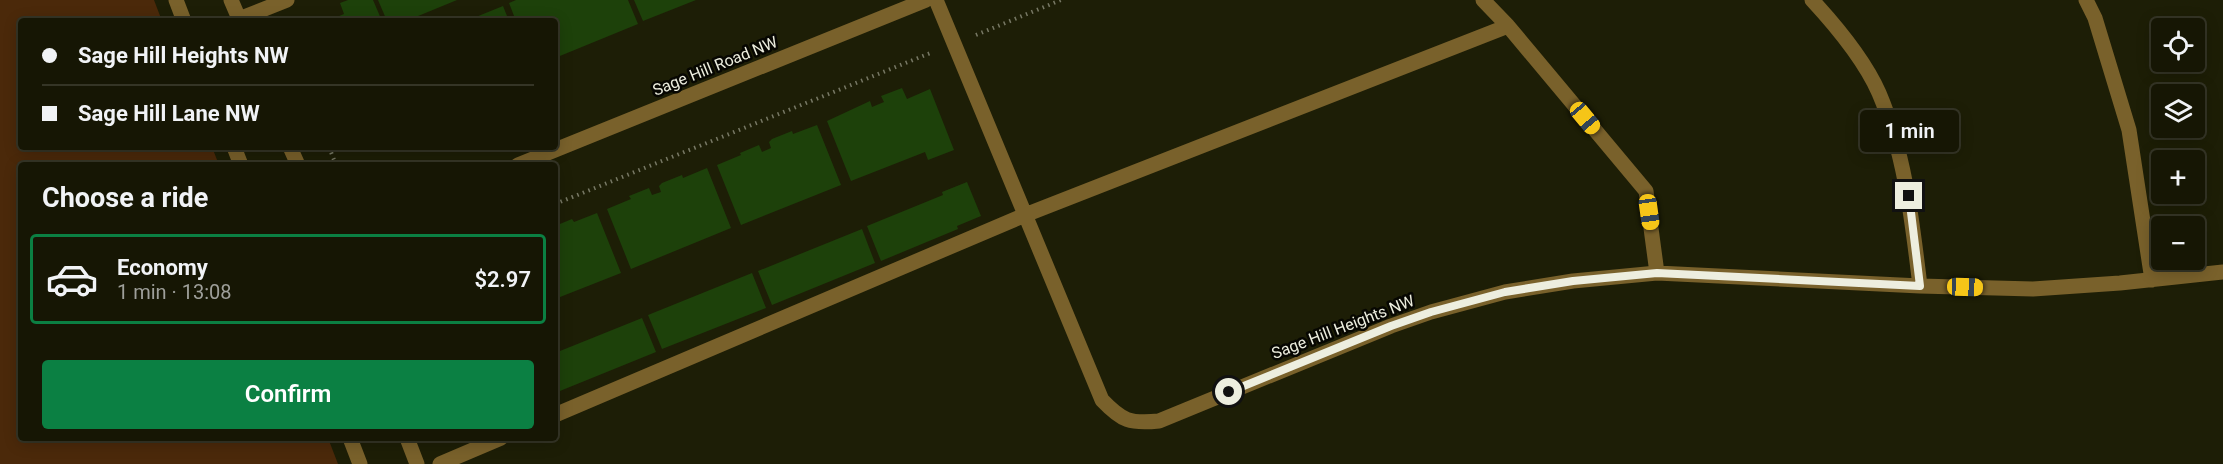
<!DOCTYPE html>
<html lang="en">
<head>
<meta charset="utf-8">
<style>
	body { margin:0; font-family:Roboto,sans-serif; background:#232313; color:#f1f3f6; height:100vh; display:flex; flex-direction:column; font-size:22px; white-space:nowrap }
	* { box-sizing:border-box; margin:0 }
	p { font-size:20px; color:#9e9f9a }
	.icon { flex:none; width:33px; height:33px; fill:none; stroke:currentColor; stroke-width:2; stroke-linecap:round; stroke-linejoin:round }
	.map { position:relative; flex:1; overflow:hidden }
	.panel { position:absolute; left:18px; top:162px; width:540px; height:279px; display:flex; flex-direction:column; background:#161604; border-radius:6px; box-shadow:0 3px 15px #0003,0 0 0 2px #353526 }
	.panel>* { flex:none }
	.top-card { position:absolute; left:18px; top:18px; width:540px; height:132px; border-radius:6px; box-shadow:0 3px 15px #0003,0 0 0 2px #353526; display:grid; align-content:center; height:132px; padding:0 24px; background:#161604 }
	.tools { position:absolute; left:2151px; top:18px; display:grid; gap:12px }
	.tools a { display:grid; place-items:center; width:54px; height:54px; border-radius:6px; background:#161604; box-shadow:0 3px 15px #0003,0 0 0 2px #353526; font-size:30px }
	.end { position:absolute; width:27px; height:27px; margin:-14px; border:8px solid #edeedf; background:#111; box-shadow:0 0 0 3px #111 }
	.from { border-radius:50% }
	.bubble { position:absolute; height:42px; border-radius:6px; background:#161604; box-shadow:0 3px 15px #0003,0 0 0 2px #353526; font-size:20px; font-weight:600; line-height:42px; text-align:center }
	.car { position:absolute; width:18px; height:36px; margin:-18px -9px; border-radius:8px; box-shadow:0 0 4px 2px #0007; background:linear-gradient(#f5c518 24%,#345 0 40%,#f5c518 0 76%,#345 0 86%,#f5c518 0) }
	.top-card b { display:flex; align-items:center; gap:21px; height:57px; font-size:22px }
	.top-card b+b { border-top:2px solid #353526 }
	.top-card i { width:15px; height:15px; background:#f1f3f6 }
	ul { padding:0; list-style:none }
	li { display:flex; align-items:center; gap:18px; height:90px; margin:0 12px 9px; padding:0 12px; border:3px solid transparent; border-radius:6px }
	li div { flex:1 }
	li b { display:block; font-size:22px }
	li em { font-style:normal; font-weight:600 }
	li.on { border-color:#0b8043 }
	li>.icon { width:54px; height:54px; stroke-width:1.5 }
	h2 { padding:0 24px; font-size:27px; line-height:72px }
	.primary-button { display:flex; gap:12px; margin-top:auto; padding:12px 24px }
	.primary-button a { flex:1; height:69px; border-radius:6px; background:#0b8043; color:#fff; font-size:24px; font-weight:600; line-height:69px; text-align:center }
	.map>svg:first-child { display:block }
	.green { fill:#4b290a }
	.building { fill:#1d410a }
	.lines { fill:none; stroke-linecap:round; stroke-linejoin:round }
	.path { stroke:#777864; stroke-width:4; stroke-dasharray:1.5 4.5; stroke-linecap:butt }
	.minor { stroke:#79612b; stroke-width:15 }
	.route { stroke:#edeedf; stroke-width:8 }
	.labels { text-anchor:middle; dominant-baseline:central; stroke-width:5; stroke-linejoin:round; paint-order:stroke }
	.street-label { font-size:16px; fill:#edeedf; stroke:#070702 }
</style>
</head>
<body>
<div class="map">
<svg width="2223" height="464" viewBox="0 0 2223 464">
	<rect width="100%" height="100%" fill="#1d1e06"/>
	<path class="green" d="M 0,0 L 154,0 L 162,21 L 21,21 L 21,147 L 212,147 L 219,165 L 21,165 L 21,438 L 328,438 L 338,464 L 0,464 Z"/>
	<path class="building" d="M 348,0 L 373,0 L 382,21 L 327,21 L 344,14 L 340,3 Z
		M 378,0 L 457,0 L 406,21 L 387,21 Z
		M 516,0 L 628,0 L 638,24 L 555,58 L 555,21 L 516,21 L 509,3 Z
		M 634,0 L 696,0 L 643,21 Z
		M 503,6 L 509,21 L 466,21 Z
		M 902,88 L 907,99 L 930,89 L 954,150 L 928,160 L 925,152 L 851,181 L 827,121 L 870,101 L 872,107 L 884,102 L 881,96 Z
		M 817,125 L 841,185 L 741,225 L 717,165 L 741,155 L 740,153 L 759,145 L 762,152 L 771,148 L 769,142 L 772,139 L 792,131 L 793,134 Z
		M 707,168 L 731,228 L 631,269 L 607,209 L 631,199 L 629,196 L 649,188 L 652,195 L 661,192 L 659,186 L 662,183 L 682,175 L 683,178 Z
		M 967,182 L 981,216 L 957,226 L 958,229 L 881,261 L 867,226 L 943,195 L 942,192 Z
		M 597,213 L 621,273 L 555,299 L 555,226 L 572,219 L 574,222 Z
		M 862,229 L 875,263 L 772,305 L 758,271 Z
		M 752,273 L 766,308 L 662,349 L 648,315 Z
		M 642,318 L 656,352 L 555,393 L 555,353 Z"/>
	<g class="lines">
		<path class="path" d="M 976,35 L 1061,0
			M 329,147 L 336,165
			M 555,204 L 933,52"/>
		<path class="minor" d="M 176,0 L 184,21
			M 231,0 L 240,21
			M 936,0 L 1102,400 C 1122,421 1130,424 1159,421 L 1391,326 L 1431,312 L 1505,292 L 1573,281 L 1657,273 L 1920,286 L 2033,289 L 2120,283 L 2223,272
			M 1483,0 L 1508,26 L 1646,191 L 1657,273
			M 1812,0 C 1837,27 1864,59 1879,93 C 1905,154 1912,220 1920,286
			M 2086,0 L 2095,18 L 2129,130 L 2152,280
			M 239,19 L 287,0
			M 234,147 L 241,165
			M 290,147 L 298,165
			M 518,165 L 926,0
			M 555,415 L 1025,215 L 1508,26
			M 350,438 L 360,464
			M 407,438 L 417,464
			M 440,464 L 501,438"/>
	</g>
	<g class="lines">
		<path class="route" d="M 1229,392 L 1391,326 L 1431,312 L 1505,292 L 1573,281 L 1657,273 L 1920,286 L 1909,196"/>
	</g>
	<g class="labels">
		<g class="street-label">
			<text transform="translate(715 66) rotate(-22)">Sage Hill Road NW</text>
			<text transform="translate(1343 327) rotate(-21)">Sage Hill Heights NW</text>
		</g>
	</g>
</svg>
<div class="tools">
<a><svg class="icon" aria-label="locate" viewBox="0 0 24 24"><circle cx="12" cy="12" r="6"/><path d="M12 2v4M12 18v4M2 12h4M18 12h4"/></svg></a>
<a><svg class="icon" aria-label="layers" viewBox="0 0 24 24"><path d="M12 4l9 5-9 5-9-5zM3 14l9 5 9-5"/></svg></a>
<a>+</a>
<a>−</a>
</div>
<i class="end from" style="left:1229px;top:392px"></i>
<i class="end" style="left:1909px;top:196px"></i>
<div class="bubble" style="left:1860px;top:110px;width:99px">1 min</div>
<i class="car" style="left:1585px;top:118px;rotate:140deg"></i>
<i class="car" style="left:1649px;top:212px;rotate:172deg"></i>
<i class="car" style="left:1965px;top:287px;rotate:92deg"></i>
<div class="top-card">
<b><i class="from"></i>Sage Hill Heights NW</b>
<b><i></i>Sage Hill Lane NW</b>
</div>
<section class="panel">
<h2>Choose a ride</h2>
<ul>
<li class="on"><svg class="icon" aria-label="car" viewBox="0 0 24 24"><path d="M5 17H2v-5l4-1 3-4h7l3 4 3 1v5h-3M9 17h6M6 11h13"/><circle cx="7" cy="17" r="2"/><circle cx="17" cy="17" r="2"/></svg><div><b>Economy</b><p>1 min · 13:08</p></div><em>$2.97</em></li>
</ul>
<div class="primary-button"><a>Confirm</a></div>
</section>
</div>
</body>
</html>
